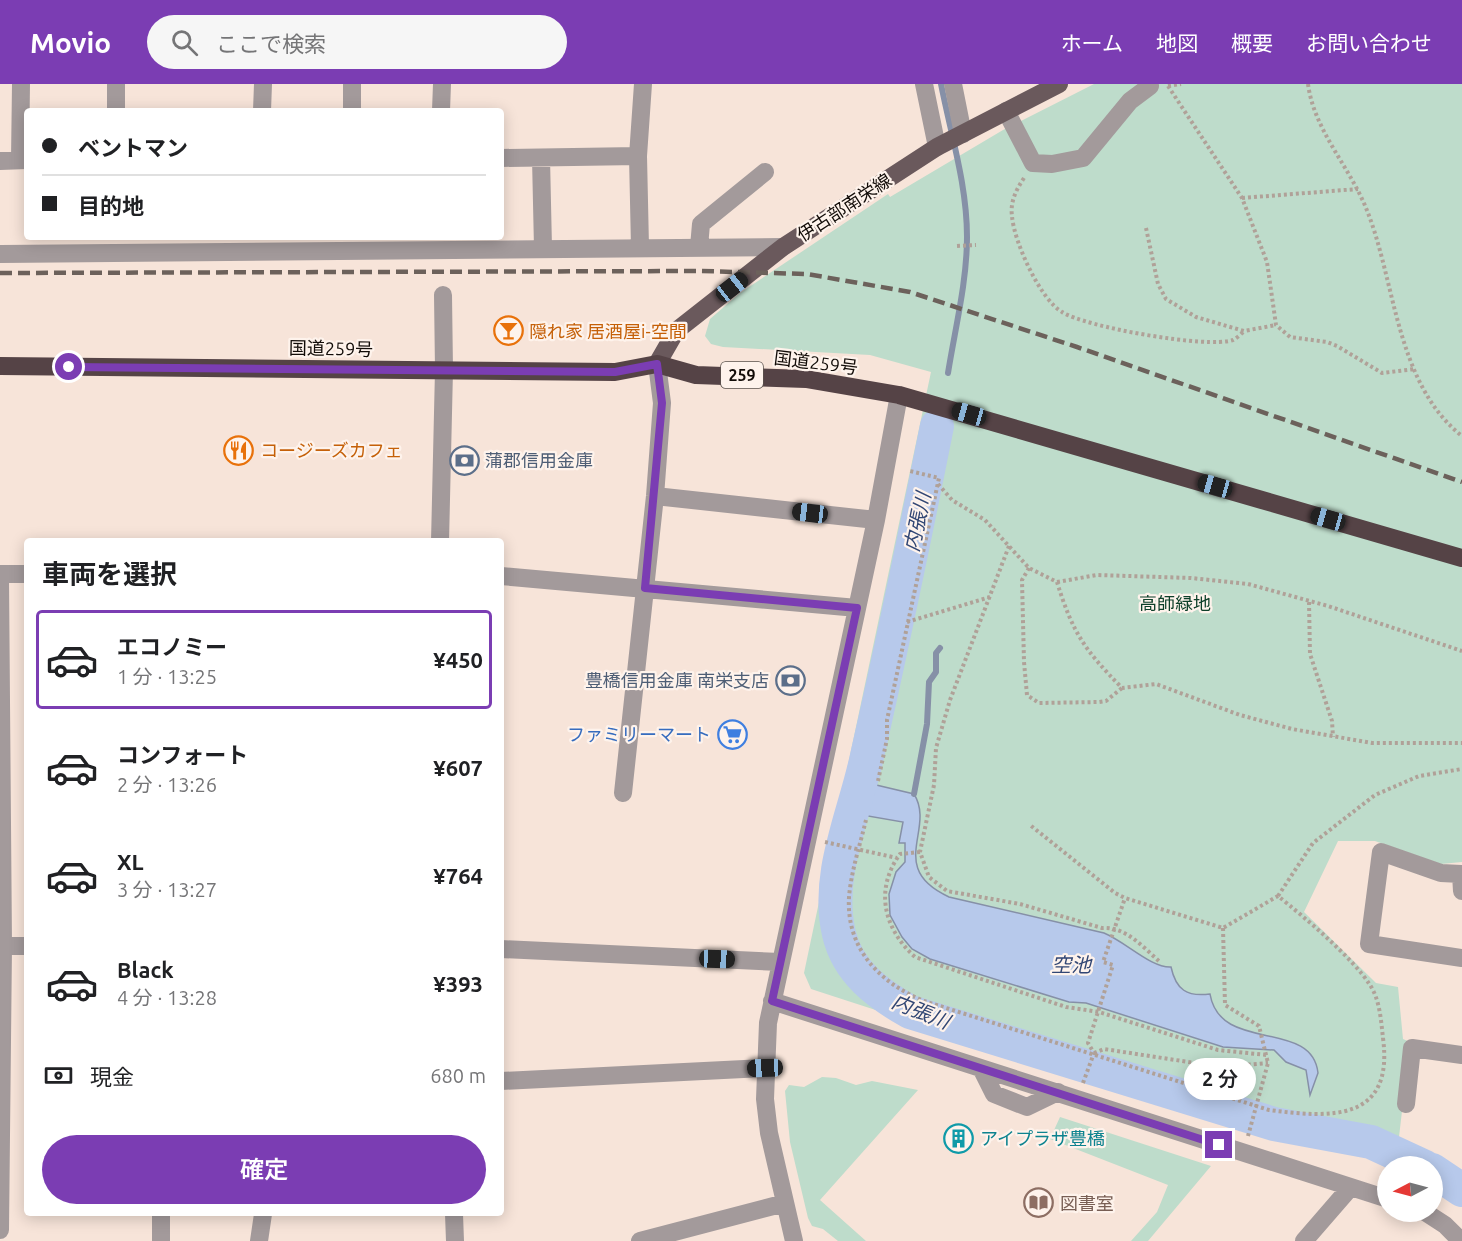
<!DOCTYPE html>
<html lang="ja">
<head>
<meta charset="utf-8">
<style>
	body { margin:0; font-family:Ubuntu,"Noto Sans JP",sans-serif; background:#f6f6f6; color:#202124; height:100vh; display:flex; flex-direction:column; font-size:22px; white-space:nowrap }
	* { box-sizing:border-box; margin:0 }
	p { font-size:20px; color:#757577 }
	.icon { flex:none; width:33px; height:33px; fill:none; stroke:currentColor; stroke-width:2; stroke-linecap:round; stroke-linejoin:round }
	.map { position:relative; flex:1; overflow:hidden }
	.sheet { position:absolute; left:24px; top:454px; width:480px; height:678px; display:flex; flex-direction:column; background:#fff; border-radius:6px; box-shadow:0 3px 15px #0003 }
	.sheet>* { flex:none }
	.banner { position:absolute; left:24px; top:24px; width:480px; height:132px; border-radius:6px; box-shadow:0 3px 15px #0003; display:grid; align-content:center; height:132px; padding:0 18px; background:#fff }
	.needle { width:39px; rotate:264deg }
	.fabs { position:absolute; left:1377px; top:1072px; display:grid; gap:12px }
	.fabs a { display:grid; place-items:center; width:66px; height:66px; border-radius:50%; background:#fff; box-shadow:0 3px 15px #0003; font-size:30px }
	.end { position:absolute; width:27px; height:27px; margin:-14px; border:8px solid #7b3db3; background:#fff; box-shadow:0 0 0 3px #fff }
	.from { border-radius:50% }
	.bubble { position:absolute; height:42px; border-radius:21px; background:#fff; box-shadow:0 3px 15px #0003; font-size:20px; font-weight:600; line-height:42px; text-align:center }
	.car { position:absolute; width:18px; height:36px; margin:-18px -9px; border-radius:8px; box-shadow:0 0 4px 2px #0007; background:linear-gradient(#222 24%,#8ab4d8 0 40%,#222 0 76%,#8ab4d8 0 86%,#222 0) }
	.banner b { display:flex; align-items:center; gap:21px; height:57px; font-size:22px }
	.banner b+b { border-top:2px solid #e0e0e0 }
	.banner i { width:15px; height:15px; background:#202124 }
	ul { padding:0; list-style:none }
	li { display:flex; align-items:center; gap:18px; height:99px; margin:0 12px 9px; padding:0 6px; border:3px solid transparent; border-radius:6px }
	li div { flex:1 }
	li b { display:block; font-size:22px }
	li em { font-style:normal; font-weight:600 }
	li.current { border-color:#7b3db3 }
	li>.icon { width:54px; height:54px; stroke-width:1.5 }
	h2 { padding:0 18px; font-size:27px; line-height:72px }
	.pay { display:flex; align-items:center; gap:15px; height:66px; padding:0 18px; font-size:22px }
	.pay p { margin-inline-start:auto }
	.button { display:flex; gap:12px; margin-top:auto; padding:12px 18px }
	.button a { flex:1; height:69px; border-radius:36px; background:#7b3db3; color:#fff; font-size:24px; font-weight:600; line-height:69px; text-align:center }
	header { display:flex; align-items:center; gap:36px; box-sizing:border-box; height:84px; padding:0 30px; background:#7b3db3; color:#fff }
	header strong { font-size:28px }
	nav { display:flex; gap:33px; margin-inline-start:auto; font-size:21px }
	.search { width:420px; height:54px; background:#f6f6f6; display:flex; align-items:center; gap:15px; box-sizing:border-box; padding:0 21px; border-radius:33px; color:#757577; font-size:22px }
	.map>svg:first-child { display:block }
	.green { fill:#bedccb }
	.water { fill:#b7c9eb; stroke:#8690a7; stroke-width:1.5 }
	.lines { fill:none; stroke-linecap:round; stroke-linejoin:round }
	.stream { stroke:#8690a7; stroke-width:6 }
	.river { stroke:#b7c9eb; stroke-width:34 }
	.path { stroke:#b0a198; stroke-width:4; stroke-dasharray:3 3; stroke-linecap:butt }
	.minor { stroke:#a39a9b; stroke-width:18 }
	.major { stroke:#6a595c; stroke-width:18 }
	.highway { stroke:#554346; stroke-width:18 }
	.rail { stroke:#6c615b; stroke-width:4.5; stroke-dasharray:12 6; stroke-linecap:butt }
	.route { stroke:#7b3db3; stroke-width:8 }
	.labels { text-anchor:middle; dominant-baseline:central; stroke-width:4.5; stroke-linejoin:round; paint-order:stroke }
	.shield { fill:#fef3ec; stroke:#59514c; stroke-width:1.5 }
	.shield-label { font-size:16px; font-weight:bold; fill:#120c08 }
	.street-label { font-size:18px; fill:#120c08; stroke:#fef3ec }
	.food-label { font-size:18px; fill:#c56008; stroke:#fef3ec; text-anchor:start }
	.service-label { font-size:18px; fill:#4e5e75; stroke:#fef3ec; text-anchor:start }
	.park-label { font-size:18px; fill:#0e402a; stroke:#fef3ec }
	.shop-label { font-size:18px; fill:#366cbe; stroke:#fef3ec; text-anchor:end }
	.culture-label { font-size:18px; fill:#0d838f; stroke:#fef3ec; text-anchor:start }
	.education-label { font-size:18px; fill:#785e54; stroke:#fef3ec; text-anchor:start }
	.water-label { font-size:20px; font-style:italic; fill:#314674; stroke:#fef3ec }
</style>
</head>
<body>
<header>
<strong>Movio</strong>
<div class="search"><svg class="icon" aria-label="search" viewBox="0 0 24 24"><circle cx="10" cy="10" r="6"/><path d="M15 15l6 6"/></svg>ここで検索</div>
<nav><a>ホーム</a><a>地図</a><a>概要</a><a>お問い合わせ</a></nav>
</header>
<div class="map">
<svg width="1462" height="1157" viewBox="0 0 1462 1157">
	<rect width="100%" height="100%" fill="#f7e4d9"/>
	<path class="green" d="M 1094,0 L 1462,0 L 1462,778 L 1441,780 L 1375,757 L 1338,757 L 1304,828 L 1376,899 L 1398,903 L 1403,955 L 1410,958 L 1399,1053 L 1267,1030 L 1260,1051 L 811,905 L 804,889 L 931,288 L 870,271 L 723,263 L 711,260 L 705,252 L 710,235 L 740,209 L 888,110 L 890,113 L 1003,46 Z
		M 822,993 L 836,994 L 856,1001 L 872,997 L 918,1006 L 820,1116 L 866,1157 L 838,1157 L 823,1145 L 812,1142 L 808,1134 L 790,1058 L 785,1007 L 789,1001 L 804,1003 Z
		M 1060,1033 L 1211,1082 L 1148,1157 L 1131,1157 L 1157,1128 L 1168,1101 L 1050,1055 Z"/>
	<path class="water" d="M 872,700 L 914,710 C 936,745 886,784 949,813 L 1104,849 C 1126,858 1151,884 1171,883 C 1176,906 1187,913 1210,910 C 1220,970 1312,934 1318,989 L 1310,1011 L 1306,986 L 1286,978 L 1274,966 L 1223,963 L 1086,919 L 1069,918 L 930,875 L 912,865 L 902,853 L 890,831 L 889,810 L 896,788 L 905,778 L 905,759 L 899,759 L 903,738 L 862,731 Z"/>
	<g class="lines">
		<path class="stream" d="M 941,0 C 951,51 967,101 967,153 C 967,198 955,245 948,289
			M 914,710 L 927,640 L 929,598 L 936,588 L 936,569 L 940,564"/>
		<path class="river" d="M 937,342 C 915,452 892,562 867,672 C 855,730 825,790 839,850 C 848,888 878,910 910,928 L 1274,1040 L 1371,1058 L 1425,1083
			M 1432,1086 L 1462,1106"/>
		<path class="path" d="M 1308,0 C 1314,46 1349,82 1366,124 C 1396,197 1395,299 1462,352
			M 1168,2 L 1242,114 L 1267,178 L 1276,241 L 1290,253 L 1327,258 L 1337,262 L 1382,289 L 1415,285
			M 1168,2 L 1181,0
			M 1024,94 C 1016,106 1010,118 1012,132 C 1014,158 1040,215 1062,228 C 1085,243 1208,265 1233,256 C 1237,254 1241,250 1244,247
			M 1242,114 L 1358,105
			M 1146,144 L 1158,200 L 1166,215 L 1196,233 L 1244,247 L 1276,241
			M 957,162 L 976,161
			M 938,400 L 952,416 L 985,436 L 1029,484 L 1057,498 C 1073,550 1085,566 1122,604 L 1156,600 L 1240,631 L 1292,645 L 1372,659 L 1462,659
			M 1009,462 L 950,616 L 936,664 L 934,701 L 920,768 L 929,793 L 947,807 L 1020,820 L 1102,844 C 1125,842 1143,863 1160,878
			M 1029,484 L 1022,496 L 1024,578 L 1027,611 L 1039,619 L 1099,618 L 1106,617 L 1122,604
			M 1057,498 L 1097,491 L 1191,494 L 1248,500 L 1328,522 L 1462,567
			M 1309,518 L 1310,570 L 1332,637 L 1333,653
			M 907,538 L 990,513
			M 878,697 L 887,655 L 887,636 L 939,394 L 910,387
			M 866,736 C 860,761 851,788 849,813 C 846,865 880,899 924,917 L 1269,1026 C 1331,1034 1394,1038 1383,954 C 1381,937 1380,916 1370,901 C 1353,874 1304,833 1278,812 L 1223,844 L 1125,814 L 1115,809 L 1030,741
			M 825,758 L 897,774
			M 920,768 L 900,770 C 874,806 884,845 915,873 L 1066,923 L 1099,928 L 1218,966 L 1267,971
			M 1278,812 L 1313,759 L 1375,711 L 1419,692 L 1462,685
			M 1223,844 L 1225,921 L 1259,942 L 1268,979 L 1248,1052
			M 1094,969 L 1104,965 L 1221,983 L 1268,979
			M 1083,999 L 1094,969 L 1088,959 L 1113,881 L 1103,878 L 1125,814"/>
		<path class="minor" d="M 924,0 L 937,63
			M 953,0 L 963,50
			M 116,27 L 116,0
			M 262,27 L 263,0
			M 352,27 L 352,0
			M 441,27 L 442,0
			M 1006,27 L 1033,79 L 1052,80 L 1083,74 L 1130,17 L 1150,2 L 1149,0
			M 501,74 L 638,72
			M 541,74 L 543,164
			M 20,76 L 21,0
			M 0,77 L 27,76
			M 640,163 L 638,72 L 643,0
			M 699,163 L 701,140 L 765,88
			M 0,170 L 783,163
			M 655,412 L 876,436
			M 440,458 L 444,286 L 443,211
			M 0,490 L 27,490
			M 501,492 L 857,524
			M 0,495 L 3,862 L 0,1146
			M 623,709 L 655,412 L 662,319 L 657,280
			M 1462,807 L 1461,790 L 1441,789 L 1381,768 L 1369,860 L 1462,874
			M 0,862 L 27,862
			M 501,865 L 780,878
			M 772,917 L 1388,1115
			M 981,984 L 994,1010 L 1027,1023 L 1058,1008
			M 501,997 L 765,984
			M 1406,1020 L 1412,964 L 1462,971
			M 1425,1128 L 1445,1141 L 1461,1157
			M 161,1130 L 161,1157
			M 454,1130 L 455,1157
			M 259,1157 L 263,1130
			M 640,1157 L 785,1119
			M 794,1157 L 769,1049 L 765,1015 L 768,939 L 876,436 L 899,311
			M 1304,1157 L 1349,1105"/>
		<path class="major" d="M 657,280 L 676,247 L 783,163 L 937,63 L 1059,0"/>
		<path class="highway" d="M 0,282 L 615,288 L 657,280 L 696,291 L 806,295 L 899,311 L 1462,474"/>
		<path class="rail" d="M 0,189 L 701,187 L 807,190 L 910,208 L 1077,263 L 1462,398"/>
	</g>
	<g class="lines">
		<path class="route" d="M 69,283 L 615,288 L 657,280 L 662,319 L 645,504 L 857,524 L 772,917 L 1219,1061"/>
	</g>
	<defs>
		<symbol id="bar-ring" viewBox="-11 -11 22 22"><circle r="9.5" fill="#fef3ec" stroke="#e8710a" stroke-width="1.5"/><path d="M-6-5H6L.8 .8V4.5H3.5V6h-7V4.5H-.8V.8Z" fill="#e8710a"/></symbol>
		<symbol id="restaurant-ring" viewBox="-11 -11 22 22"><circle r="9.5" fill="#fef3ec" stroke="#e8710a" stroke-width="1.5"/><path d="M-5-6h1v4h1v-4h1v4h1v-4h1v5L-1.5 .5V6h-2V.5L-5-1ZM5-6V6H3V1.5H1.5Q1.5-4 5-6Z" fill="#e8710a"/></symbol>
		<symbol id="bank-ring" viewBox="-11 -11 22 22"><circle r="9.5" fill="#fef3ec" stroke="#5c6f8a" stroke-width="1.5"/><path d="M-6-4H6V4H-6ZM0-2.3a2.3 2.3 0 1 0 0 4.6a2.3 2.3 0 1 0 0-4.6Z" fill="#5c6f8a"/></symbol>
		<symbol id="supermarket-ring" viewBox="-11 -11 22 22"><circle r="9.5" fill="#fef3ec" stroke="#3f7fe0" stroke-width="1.5"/><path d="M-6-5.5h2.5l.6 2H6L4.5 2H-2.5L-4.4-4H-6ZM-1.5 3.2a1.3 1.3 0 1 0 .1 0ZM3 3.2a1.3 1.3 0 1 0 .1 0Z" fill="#3f7fe0"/></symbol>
		<symbol id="building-ring" viewBox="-11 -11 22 22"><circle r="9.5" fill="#fef3ec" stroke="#0f9aa8" stroke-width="1.5"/><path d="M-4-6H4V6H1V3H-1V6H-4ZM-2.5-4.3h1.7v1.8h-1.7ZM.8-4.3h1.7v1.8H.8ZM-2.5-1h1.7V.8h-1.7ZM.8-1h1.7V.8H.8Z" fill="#0f9aa8"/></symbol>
		<symbol id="library-ring" viewBox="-11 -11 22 22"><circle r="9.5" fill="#fef3ec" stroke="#8d6e63" stroke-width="1.5"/><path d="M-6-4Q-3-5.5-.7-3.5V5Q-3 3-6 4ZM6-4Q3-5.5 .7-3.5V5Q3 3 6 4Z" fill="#8d6e63"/></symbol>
	</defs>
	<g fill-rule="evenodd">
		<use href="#bar-ring" x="492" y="230" width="33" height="33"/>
		<use href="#restaurant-ring" x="222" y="350" width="33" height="33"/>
		<use href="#bank-ring" x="448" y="360" width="33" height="33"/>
		<use href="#bank-ring" x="774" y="580" width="33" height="33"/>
		<use href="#supermarket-ring" x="716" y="634" width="33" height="33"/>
		<use href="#building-ring" x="942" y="1038" width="33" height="33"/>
		<use href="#library-ring" x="1022" y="1102" width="33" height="33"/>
	</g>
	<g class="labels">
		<rect class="shield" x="721" y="278" width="42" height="26" rx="4.5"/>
		<g class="shield-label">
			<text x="742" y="291">259</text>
		</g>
		<g class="street-label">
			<text transform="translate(844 123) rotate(-33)">伊古部南栄線</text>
			<text transform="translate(331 264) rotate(1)">国道259号</text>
			<text transform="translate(816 278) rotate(7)">国道259号</text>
		</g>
		<g class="food-label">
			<text x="529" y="247">隠れ家 居酒屋i-空間</text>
			<text x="260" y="366">コージーズカフェ</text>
		</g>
		<g class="service-label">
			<text x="485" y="376">蒲郡信用金庫</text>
			<text x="769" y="596" text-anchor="end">豊橋信用金庫 南栄支店</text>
		</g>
		<g class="park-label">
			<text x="1175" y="519">高師緑地</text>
		</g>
		<g class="shop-label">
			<text x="711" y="650">ファミリーマート</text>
		</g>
		<g class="culture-label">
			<text x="980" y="1054">アイプラザ豊橋</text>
		</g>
		<g class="education-label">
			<text x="1060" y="1119">図書室</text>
		</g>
		<g class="water-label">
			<text transform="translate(917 438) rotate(-78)">内張川</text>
			<text x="1071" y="880">空池</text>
			<text transform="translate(921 927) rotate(22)">内張川</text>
		</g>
	</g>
</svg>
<div class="fabs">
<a><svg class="needle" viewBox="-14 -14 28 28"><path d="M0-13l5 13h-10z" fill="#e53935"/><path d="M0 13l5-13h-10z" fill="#757577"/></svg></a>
</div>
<i class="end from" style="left:69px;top:283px"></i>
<i class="end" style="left:1219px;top:1061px"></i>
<div class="bubble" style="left:1184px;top:974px;width:72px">2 分</div>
<i class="car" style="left:732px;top:203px;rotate:52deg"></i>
<i class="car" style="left:969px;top:330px;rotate:286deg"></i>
<i class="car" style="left:1215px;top:402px;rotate:286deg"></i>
<i class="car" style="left:810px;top:429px;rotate:277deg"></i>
<i class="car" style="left:1328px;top:435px;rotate:286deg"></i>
<i class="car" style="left:717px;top:875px;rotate:92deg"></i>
<i class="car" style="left:765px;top:984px;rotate:268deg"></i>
<div class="banner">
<b><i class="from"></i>ベントマン</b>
<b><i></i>目的地</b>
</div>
<section class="sheet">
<h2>車両を選択</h2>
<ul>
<li class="current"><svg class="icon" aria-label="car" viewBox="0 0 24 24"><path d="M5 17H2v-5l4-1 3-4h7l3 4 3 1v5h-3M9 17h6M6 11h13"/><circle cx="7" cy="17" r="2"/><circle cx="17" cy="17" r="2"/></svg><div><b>エコノミー</b><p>1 分 · 13:25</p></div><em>¥450</em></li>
<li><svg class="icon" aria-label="car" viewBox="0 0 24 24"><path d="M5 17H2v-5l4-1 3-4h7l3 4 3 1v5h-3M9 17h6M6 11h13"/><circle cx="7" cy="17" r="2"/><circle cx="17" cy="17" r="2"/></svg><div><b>コンフォート</b><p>2 分 · 13:26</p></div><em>¥607</em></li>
<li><svg class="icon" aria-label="car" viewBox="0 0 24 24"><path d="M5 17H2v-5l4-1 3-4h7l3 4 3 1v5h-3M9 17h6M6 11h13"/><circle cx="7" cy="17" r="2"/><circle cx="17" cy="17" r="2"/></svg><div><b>XL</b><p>3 分 · 13:27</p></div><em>¥764</em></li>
<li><svg class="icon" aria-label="car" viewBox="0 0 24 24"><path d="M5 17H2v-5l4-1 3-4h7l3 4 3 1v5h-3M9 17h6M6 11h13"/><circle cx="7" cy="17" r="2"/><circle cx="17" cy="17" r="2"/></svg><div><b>Black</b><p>4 分 · 13:28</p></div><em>¥393</em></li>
</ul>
<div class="pay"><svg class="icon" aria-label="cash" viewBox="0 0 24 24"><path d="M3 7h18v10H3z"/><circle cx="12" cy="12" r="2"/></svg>現金<p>680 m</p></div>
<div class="button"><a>確定</a></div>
</section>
</div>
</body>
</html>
